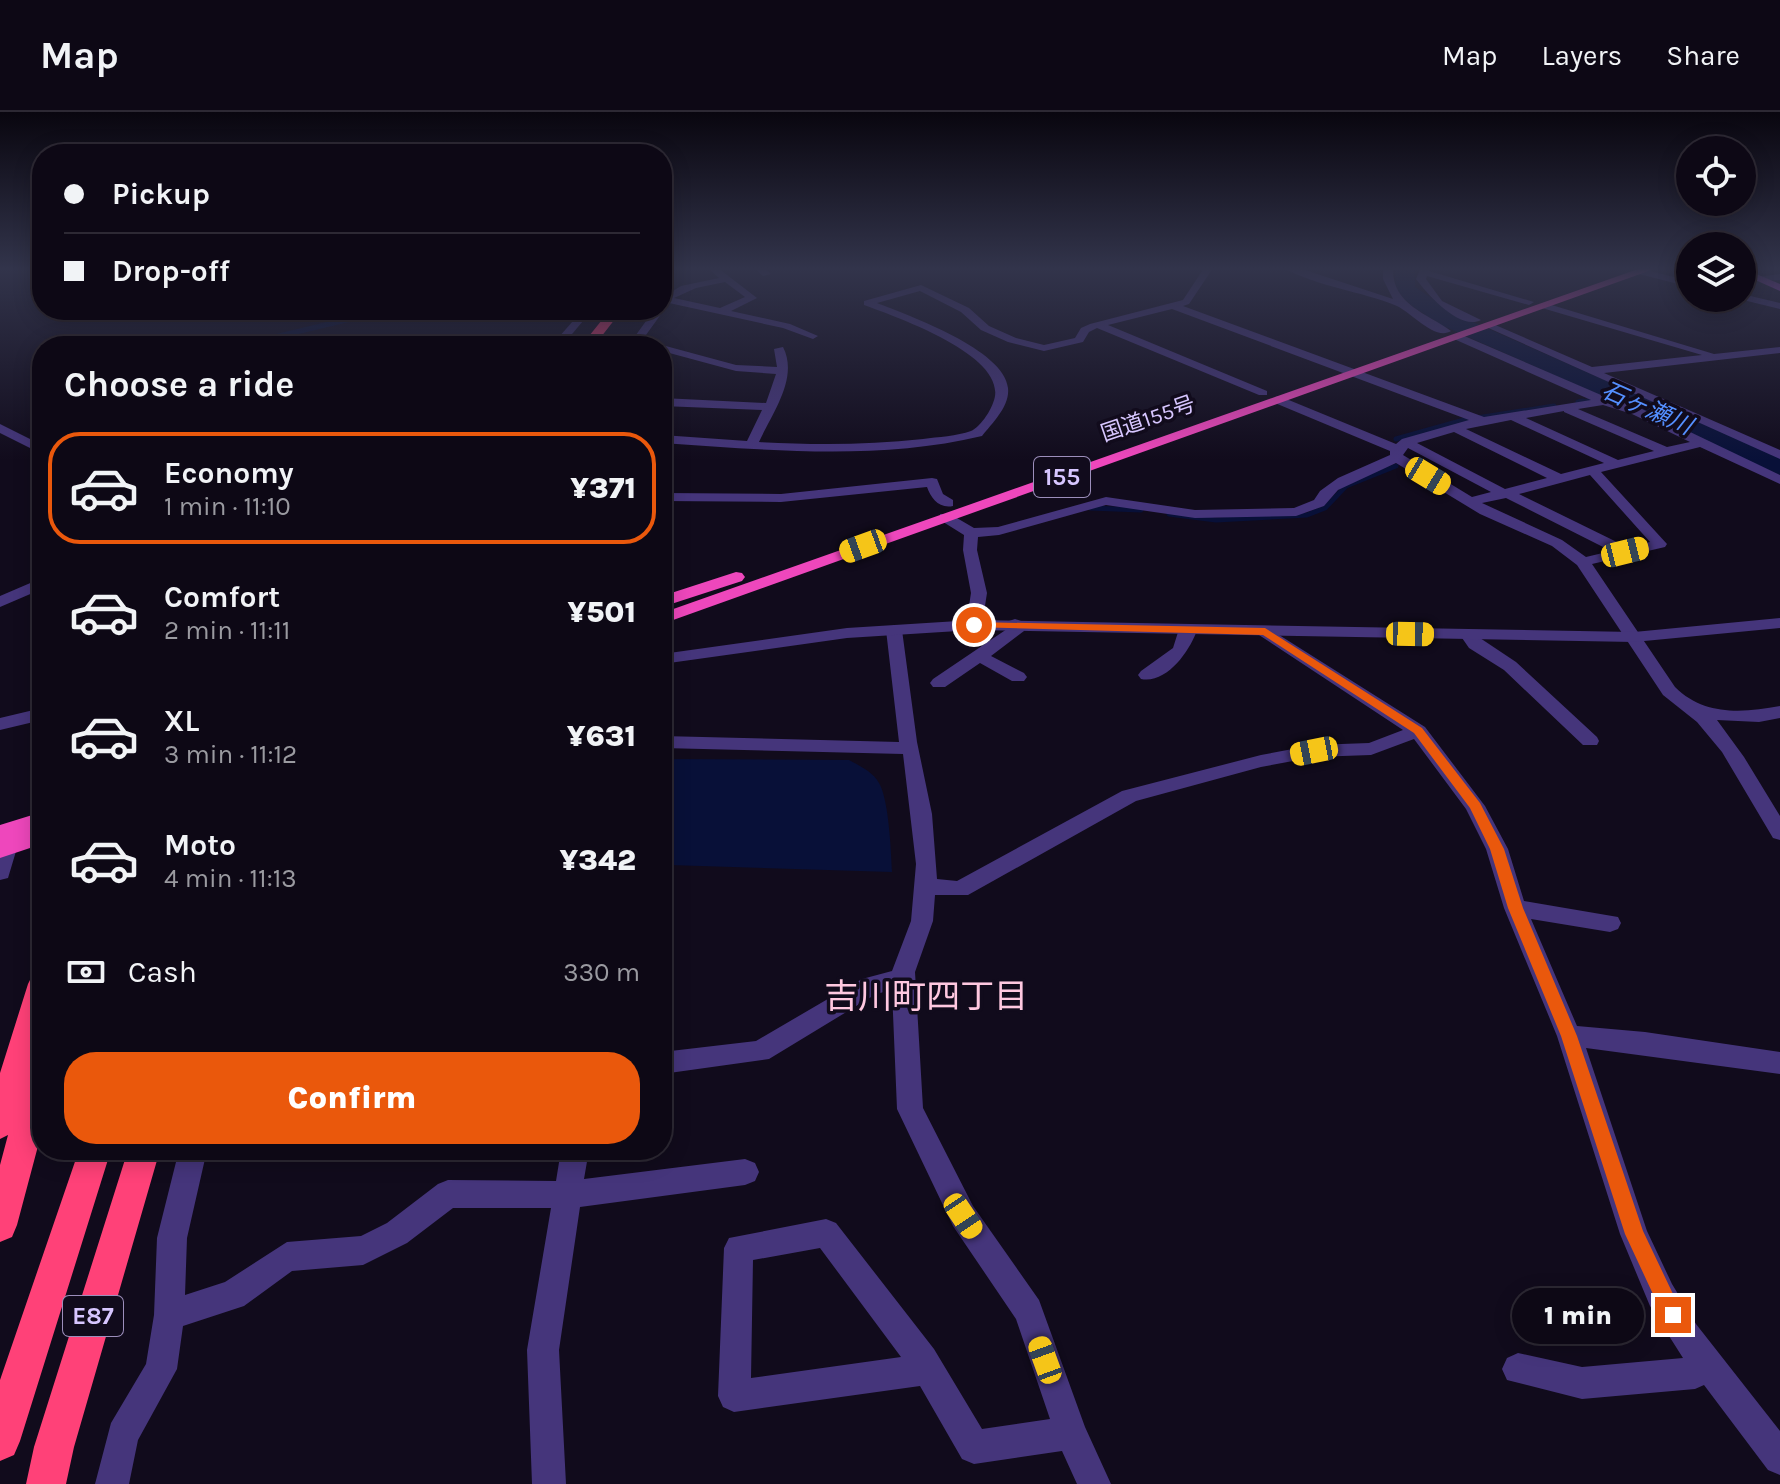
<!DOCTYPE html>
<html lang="en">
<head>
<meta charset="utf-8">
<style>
	body { margin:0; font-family:Karla,"Noto Sans JP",sans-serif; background:#16111e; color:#f1f3f6; height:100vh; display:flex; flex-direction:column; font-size:30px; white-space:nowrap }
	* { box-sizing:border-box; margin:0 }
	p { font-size:26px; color:#9a9aa0 }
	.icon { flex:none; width:44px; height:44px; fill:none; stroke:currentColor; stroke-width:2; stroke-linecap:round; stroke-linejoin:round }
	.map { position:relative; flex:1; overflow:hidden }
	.drawer { position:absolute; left:32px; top:224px; width:640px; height:824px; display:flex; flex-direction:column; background:#0d0815; border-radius:32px; box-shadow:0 4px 20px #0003,0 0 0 2px #2d2934 }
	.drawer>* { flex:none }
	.guide { position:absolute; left:32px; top:32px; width:640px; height:176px; border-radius:32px; box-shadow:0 4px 20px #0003,0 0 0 2px #2d2934; display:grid; align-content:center; height:176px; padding:0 32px; background:#0d0815 }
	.buttons { position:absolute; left:1676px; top:24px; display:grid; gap:16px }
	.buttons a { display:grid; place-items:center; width:80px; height:80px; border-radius:50%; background:#0d0815; box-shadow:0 4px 20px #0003,0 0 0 2px #2d2934; font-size:40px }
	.end { position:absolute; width:36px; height:36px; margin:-18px; border:10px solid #ea580c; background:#fff; box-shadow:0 0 0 4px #fff }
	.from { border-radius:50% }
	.bubble { position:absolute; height:56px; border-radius:28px; background:#0d0815; box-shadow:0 4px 20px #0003,0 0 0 2px #2d2934; font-size:26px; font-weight:800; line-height:56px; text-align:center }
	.car { position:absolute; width:24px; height:48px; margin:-24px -12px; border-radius:10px; box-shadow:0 0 6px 2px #0007; background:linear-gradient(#f5c518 24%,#345 0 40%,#f5c518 0 76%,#345 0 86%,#f5c518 0) }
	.guide b { display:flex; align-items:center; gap:28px; height:76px; font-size:30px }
	.guide b+b { border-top:2px solid #2d2934 }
	.guide i { width:20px; height:20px; background:#f1f3f6 }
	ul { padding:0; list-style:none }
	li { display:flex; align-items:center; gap:24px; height:112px; margin:0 16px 12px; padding:0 16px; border:4px solid transparent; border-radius:32px }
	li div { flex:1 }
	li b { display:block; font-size:30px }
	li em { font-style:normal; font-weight:800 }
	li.current { border-color:#ea580c }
	li>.icon { width:72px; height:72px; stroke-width:1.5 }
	h2 { padding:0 32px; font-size:36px; line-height:96px }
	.pay { display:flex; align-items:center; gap:20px; height:88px; padding:0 32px; font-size:30px }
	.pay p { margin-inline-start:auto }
	.button { display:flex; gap:16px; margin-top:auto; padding:16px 32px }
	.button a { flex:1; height:92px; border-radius:32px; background:#ea580c; color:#fff; font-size:32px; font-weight:800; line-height:92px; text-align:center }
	header { display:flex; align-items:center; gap:48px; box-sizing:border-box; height:112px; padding:0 40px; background:#0d0815; border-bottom:2px solid #2d2934 }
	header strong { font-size:38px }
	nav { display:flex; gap:44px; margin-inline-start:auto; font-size:28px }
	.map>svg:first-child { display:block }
	.water { fill:#081038 }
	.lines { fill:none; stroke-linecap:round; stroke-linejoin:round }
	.stream-far1 { stroke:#081038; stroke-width:4 }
	.stream { stroke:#081038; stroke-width:5 }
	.canal { fill:#081038; fill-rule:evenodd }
	.river { fill:#081038; fill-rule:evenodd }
	.minor { fill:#45357b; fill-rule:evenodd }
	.tertiary { fill:#45357b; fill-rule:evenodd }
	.primary { fill:#de4dff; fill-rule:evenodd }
	.trunk { fill:#ee47bc; fill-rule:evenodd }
	.motorway { fill:#ff4178; fill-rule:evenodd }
	.route { fill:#ea580c }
	.labels { text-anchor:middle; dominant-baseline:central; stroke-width:7; stroke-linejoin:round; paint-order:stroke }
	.far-street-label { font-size:22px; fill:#d7c6ff; stroke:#110b1c }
	.far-water-label { font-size:24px; font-style:italic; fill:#548fff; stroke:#110b1c }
	.shield { fill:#110b1c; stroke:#9c8ebb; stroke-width:2 }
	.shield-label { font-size:24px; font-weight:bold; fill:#d7c6ff }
	.near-neighbourhood-label { font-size:34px; fill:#ffc8e0; stroke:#110b1c }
</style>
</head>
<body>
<header>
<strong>Map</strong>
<nav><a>Map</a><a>Layers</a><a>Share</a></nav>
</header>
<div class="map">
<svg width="1780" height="1372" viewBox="0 0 1780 1372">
	<rect width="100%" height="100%" fill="#110b1c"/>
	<path class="water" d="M 662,647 L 849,648 C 860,654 873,660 879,671 C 889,688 891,739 892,760 L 669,753 Z"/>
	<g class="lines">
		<path class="stream-far1" d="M 1578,290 L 1617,284"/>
		<path class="stream" d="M 1578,290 L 1583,289
			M 1396,327 L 1464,308 L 1554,294
			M 1090,396 L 1141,398
			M 1169,402 L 1216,408 L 1307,403 L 1325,396 L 1346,374 L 1396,354"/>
		<path class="canal" d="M 377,198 L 399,198 L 249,234 L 226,234 Z"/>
		<path class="river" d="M 1396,156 L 1415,156 L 1415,175 L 1457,203 L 1780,345 L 1780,363 L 1441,213 C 1419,197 1389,187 1396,156 Z"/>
		<path class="minor" d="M 708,156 L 718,156 L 757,186 L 731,199 L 790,212 L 818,224 L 813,227 L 783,216 L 669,191 L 662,192 L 663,185 L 681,174 L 719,166 ZM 725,170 L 745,185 L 720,196 L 674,186 L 696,176 Z
			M 754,156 L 764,156 L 771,162 L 763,164 Z
			M 1204,156 L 1213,156 L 1189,192 L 1183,194 L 1484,305 L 1591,288 L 1454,227 L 1454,223 L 1462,223 L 1608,286 L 1640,296 L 1780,363 L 1780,372 L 1700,335 L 1601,360 L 1667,432 L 1665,435 L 1592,452 L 1675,575 C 1704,604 1743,601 1780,594 L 1780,606 L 1759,610 L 1717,608 L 1744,645 L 1780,704 L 1780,728 L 1773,726 L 1722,640 L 1697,610 L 1663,583 L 1577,453 L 1552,434 L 1480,402 L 1396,351 L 1338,378 L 1324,394 L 1296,404 L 1195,406 L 1106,393 L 999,423 L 978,425 L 977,438 L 987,481 L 982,513 L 974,518 L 968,516 L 966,513 L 971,481 L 963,438 L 964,423 L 940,408 L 940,402 L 950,402 L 974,416 L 998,415 L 1106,385 L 1195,398 L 1294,396 L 1314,388 L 1320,379 L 1338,366 L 1390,343 L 1390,339 L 1275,291 L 1275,285 L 1279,284 L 1396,332 L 1402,327 L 1469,308 L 1172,197 L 1108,213 L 1267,279 L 1267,283 L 1259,283 L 1097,216 L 1089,220 L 1083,230 L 1044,239 L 1008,230 L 981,218 L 961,200 L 920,179 L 877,191 C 908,203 1005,238 1008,276 C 1010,294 993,310 982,324 C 877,349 769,338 662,331 L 662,323 L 747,329 L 762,298 L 662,294 L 662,286 L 766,291 L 776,262 L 736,259 L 662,239 L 662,234 L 658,234 L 662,233 L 736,253 L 777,255 L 774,237 L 783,235 C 799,266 772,301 759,330 C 814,333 868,333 923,327 C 938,325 957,324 971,319 C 980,315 990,300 993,291 C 1013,245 896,205 864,193 L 864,189 L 921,173 L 969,196 L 989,214 L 1016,226 L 1044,233 L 1075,226 L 1081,216 L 1090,212 L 1183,188 ZM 1603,293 L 1632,302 L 1690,330 L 1667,335 L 1578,297 ZM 1564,299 L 1564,300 L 1654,339 L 1618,348 L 1526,306 ZM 1511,308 L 1604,351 L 1561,362 L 1466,317 ZM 1454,320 L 1547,366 L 1505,377 L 1417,331 ZM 1408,336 L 1491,380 L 1472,385 L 1403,343 ZM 1590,363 L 1650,430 L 1627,435 L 1519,382 ZM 1506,386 L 1611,439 L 1586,445 L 1562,428 L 1482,391 Z
			M 1284,156 L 1299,156 L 1393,187 L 1383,167 L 1383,156 L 1393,156 C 1392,193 1427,201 1451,219 C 1435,229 1412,201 1397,194 C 1361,179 1318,175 1284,156 Z
			M 1421,156 L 1430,156 L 1429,159 L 1534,190 L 1529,193 L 1427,164 L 1426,167 L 1442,189 L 1481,208 C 1460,219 1428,183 1416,167 Z
			M 1642,157 L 1690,169 L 1690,175 L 1639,162 Z
			M 1780,162 L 1780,168 L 1756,169 L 1751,166 Z
			M 1742,182 L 1780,191 L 1780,197 L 1739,187 Z
			M 1545,191 L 1714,242 L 1780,235 L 1780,241 L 1604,261 L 1780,338 L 1780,347 L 1484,214 L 1493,212 L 1592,255 L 1702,243 L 1542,196 Z
			M 662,196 L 664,198 L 638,234 L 628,234 L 654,198 Z
			M 566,198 L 577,198 L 583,209 L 562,234 L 551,234 L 573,209 Z
			M 0,312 L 42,333 L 42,342 L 0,321 Z
			M 932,366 L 937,367 L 943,382 L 953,388 L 953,394 C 939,397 931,386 927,375 L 781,390 L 662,389 L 662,381 L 781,382 Z
			M 42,466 L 42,477 L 0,495 L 0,484 Z
			M 1015,507 L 1021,509 L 1024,519 L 991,544 L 1024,561 L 1027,565 L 1024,569 L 1012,569 L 980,551 L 945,575 L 933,575 L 930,571 L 933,567 L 1007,517 L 1009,509 Z
			M 1187,512 L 1193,513 L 1196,521 C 1188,541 1166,572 1141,567 L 1138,563 L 1141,559 L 1173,536 L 1179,517 Z
			M 894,513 L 902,518 L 917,630 L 932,702 L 937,767 L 957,769 L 1122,679 L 1261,643 L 1314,633 L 1369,631 L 1403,618 L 1259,523 L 1257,519 L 1265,514 L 1425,615 L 1485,694 L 1508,737 L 1524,789 L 1618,805 L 1621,811 L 1618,817 L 1610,820 L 1531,807 L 1577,914 L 1645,920 L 1780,940 L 1780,962 L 1586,936 L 1647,1119 L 1672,1172 L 1696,1212 L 1780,1319 L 1780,1363 L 1768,1358 L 1704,1273 L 1695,1277 L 1582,1287 L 1507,1268 L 1502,1257 L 1507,1246 L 1518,1241 L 1582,1255 L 1683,1246 L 1650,1194 L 1620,1122 L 1557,924 L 1504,796 L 1486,737 L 1466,697 L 1414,627 L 1371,643 L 1314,645 L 1261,655 L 1136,689 L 968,783 L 935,783 L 933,809 L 915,860 L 923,996 L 973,1094 L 1039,1188 L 1085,1315 L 1111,1372 L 1077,1372 L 1062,1339 L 974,1352 L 962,1347 L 920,1274 L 734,1300 L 723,1295 L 718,1284 L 724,1136 L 729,1126 L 826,1107 L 836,1111 L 934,1237 L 982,1317 L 1050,1307 L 1016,1207 L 953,1114 L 897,997 L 892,878 L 876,882 L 769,947 L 662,962 L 662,940 L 756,929 L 862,867 L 892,859 L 911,809 L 916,752 L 903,642 L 662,636 L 662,624 L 899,630 L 886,518 ZM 820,1136 L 901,1245 L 751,1266 L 753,1148 Z
			M 1468,518 L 1516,550 L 1597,625 L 1599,629 L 1597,633 L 1583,633 L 1504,558 L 1469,536 L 1460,523 Z
			M 42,596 L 42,608 L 0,618 L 0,606 Z
			M 6,728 L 13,731 L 17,736 L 8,766 L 0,768 L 0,730 Z
			M 179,1038 L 207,1038 L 187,1126 L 185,1183 L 225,1170 L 287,1130 L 361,1124 L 387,1111 L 438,1072 L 448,1068 L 556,1069 L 561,1038 L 589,1038 L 584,1067 L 745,1047 L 755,1051 L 759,1060 L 755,1069 L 745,1073 L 580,1095 L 559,1238 L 566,1372 L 532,1372 L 527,1238 L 551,1096 L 453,1096 L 407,1131 L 363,1153 L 292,1159 L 244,1194 L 183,1214 L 177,1257 L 138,1328 L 129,1372 L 95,1372 L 111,1311 L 146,1252 L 154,1203 L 157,1126 Z"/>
		<path class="tertiary" d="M 1780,506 L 1780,516 L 1634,530 L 974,518 L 847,526 L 662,552 L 662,542 L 847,516 L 974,508 L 1634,520 Z"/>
		<path class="primary" d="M 1742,156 L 1780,172 L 1780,179 L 1742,162 Z"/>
		<path class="trunk" d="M 1641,156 L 1657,156 L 662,512 L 662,501 Z
			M 736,460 L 742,461 L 745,465 L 742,469 L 662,495 L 662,484 Z
			M 42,700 L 42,732 L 0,746 L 0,729 L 13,725 L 0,729 L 0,713 Z"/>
		<path class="motorway" d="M 610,198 L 622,198 L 594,234 L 581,234 Z
			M 42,860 L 42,922 L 34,949 L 42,947 L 42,1019 L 17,1113 L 12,1125 L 0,1130 L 0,1053 L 8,1023 L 0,1027 L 0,961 L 28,872 L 32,864 Z
			M 79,1038 L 111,1038 L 20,1329 L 14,1343 L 0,1349 L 0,1268 Z
			M 128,1038 L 160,1038 L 74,1335 L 66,1372 L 26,1372 L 34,1335 Z"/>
	</g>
	<linearGradient id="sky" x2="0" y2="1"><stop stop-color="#09060f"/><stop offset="0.45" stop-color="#32344b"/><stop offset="1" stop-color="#32344b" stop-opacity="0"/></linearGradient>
	<rect width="1780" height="348" fill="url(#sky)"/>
	<path class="route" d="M 974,510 L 1265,516 L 1422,616 L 1480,691 L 1504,737 L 1523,796 L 1577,924 L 1643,1119 L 1683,1203 L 1680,1210 L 1673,1213 L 1666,1210 L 1625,1122 L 1561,924 L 1508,796 L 1490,737 L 1470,696 L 1414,621 L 1263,523 L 971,515 L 969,513 Z"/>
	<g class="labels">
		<g class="far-street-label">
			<text transform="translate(1148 307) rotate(-19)">国道155号</text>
		</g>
		<g class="far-water-label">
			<text transform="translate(1647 296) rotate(24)">石ヶ瀬川</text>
		</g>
		<g class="shield">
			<rect x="1034" y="345" width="56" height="40" rx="6"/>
			<rect x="63" y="1184" width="60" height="40" rx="6"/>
		</g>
		<g class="shield-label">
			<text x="1062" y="365">155</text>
			<text x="93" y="1204">E87</text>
		</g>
		<g class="near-neighbourhood-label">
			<text x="926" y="885">吉川町四丁目</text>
		</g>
	</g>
</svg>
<div class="buttons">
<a><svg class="icon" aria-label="locate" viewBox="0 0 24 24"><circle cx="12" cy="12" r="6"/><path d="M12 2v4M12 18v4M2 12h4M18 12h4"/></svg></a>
<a><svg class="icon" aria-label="layers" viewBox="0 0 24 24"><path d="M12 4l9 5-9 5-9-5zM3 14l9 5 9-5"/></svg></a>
</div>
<i class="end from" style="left:974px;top:513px"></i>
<i class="end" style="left:1673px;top:1203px"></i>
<div class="bubble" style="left:1512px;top:1176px;width:132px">1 min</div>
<i class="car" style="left:1428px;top:364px;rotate:121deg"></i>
<i class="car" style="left:863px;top:434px;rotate:250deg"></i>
<i class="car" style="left:1625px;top:440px;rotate:76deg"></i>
<i class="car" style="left:1410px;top:522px;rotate:91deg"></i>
<i class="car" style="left:1314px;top:639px;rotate:259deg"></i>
<i class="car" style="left:963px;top:1104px;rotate:146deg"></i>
<i class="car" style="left:1045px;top:1248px;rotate:340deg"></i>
<div class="guide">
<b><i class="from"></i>Pickup</b>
<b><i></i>Drop-off</b>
</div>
<section class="drawer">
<h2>Choose a ride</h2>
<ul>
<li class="current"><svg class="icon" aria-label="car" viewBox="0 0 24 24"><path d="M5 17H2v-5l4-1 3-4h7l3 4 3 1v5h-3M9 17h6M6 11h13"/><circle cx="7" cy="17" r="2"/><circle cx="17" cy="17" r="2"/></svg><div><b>Economy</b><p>1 min · 11:10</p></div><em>¥371</em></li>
<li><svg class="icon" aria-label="car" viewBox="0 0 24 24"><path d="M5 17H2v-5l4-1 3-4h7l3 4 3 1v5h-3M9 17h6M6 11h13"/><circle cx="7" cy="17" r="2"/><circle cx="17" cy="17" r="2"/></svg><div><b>Comfort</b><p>2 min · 11:11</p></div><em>¥501</em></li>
<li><svg class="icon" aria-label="car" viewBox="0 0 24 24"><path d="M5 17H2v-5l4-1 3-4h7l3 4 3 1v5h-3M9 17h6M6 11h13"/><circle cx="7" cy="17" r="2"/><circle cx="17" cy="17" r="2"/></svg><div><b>XL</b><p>3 min · 11:12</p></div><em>¥631</em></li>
<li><svg class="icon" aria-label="car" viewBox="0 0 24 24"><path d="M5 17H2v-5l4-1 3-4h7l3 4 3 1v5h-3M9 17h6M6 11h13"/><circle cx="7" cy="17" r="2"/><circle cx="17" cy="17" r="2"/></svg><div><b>Moto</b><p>4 min · 11:13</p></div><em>¥342</em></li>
</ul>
<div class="pay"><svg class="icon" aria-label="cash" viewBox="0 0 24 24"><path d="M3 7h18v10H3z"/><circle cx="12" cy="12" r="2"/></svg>Cash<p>330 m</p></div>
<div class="button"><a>Confirm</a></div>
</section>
</div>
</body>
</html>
